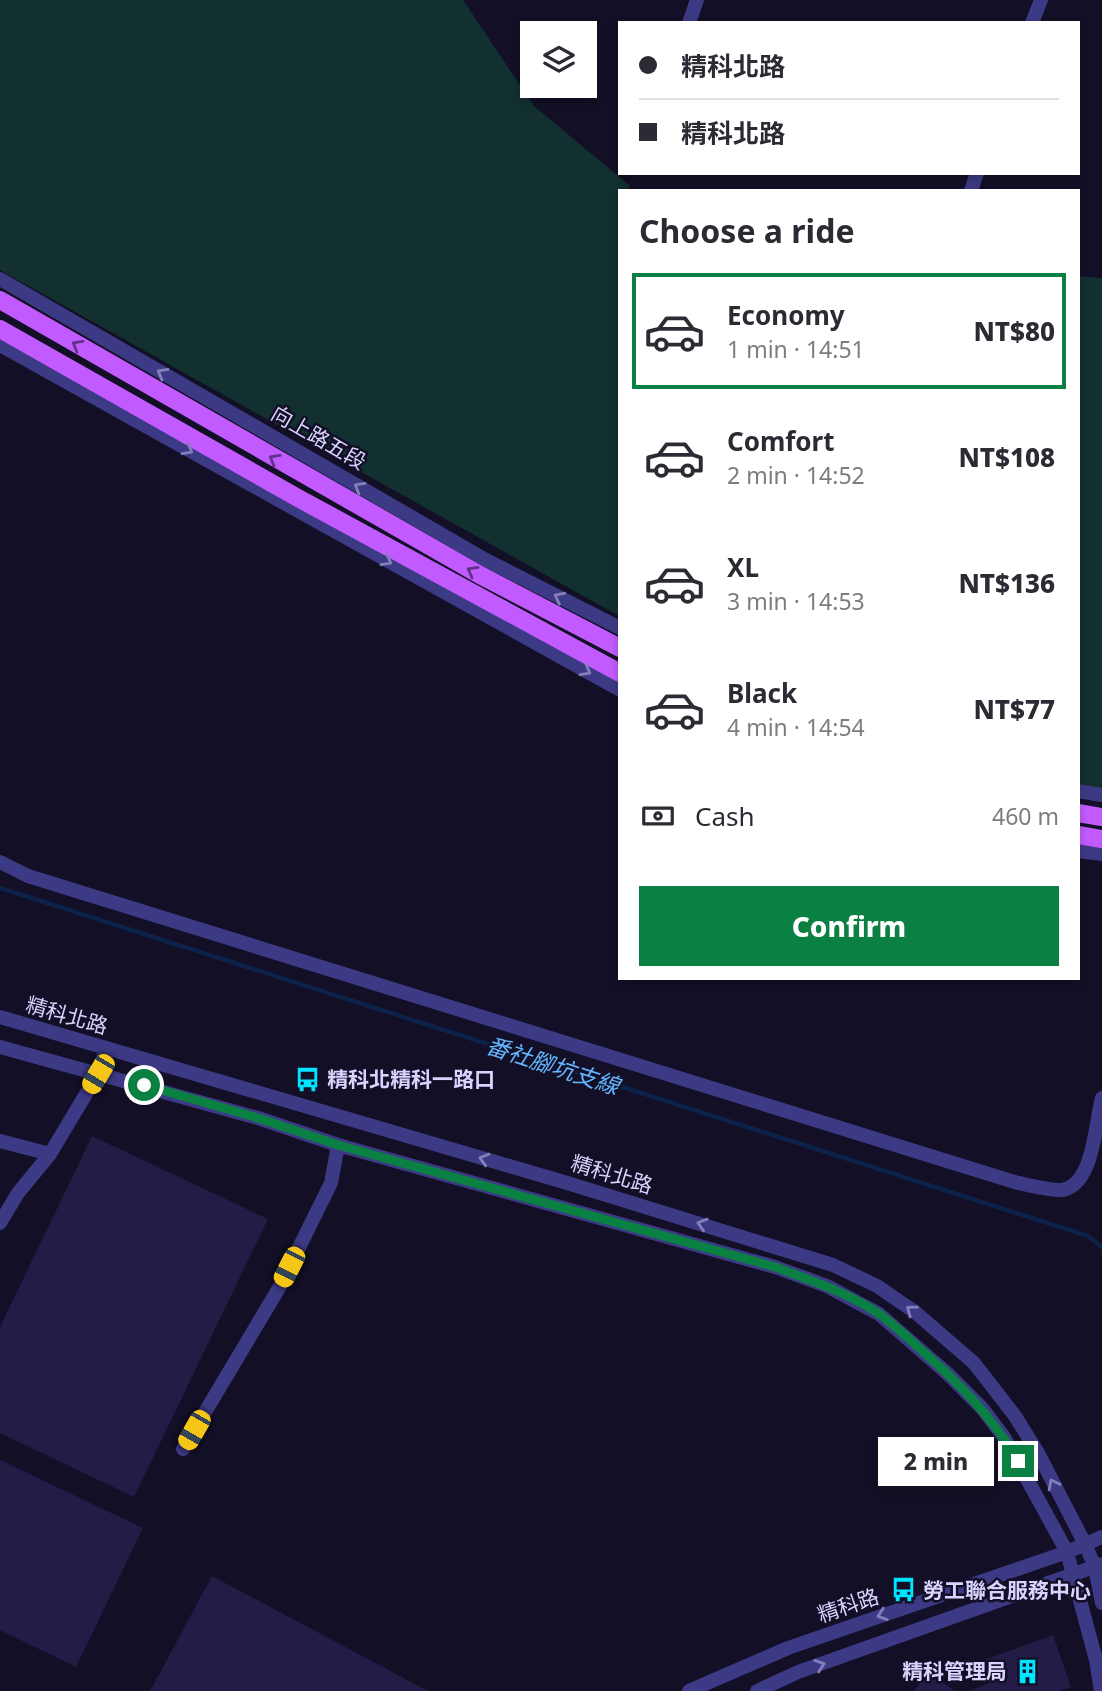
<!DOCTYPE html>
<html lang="en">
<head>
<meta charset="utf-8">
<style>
	body { margin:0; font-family:"Noto Sans","Noto Sans TC",sans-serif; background:#f7f7f7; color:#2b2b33; height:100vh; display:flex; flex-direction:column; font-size:26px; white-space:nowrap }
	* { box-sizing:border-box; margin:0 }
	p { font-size:23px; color:#7c7c81 }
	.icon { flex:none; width:38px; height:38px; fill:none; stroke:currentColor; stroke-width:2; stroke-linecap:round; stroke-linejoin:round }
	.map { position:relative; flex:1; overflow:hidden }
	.sheet { position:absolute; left:618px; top:189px; width:462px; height:791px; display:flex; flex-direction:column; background:#fff; border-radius:0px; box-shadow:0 4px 10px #0003 }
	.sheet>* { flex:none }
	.banner { position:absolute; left:618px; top:21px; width:462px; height:154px; border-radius:0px; box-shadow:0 4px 10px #0003; display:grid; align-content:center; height:154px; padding:0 21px; background:#fff }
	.buttons { position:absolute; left:520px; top:21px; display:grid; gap:14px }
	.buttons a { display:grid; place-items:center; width:77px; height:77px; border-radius:0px; background:#fff; box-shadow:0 4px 10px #0003; font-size:35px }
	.end { position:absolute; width:32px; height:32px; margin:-16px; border:9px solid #0b8043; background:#fff; box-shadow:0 0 0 4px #fff }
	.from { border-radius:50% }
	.bubble { position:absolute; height:49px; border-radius:0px; background:#fff; box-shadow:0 4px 10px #0003; font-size:23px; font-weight:800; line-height:49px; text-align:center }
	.car { position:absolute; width:21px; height:42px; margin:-21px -10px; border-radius:9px; box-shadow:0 0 5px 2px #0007; background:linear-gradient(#f5c518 24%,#345 0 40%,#f5c518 0 76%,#345 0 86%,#f5c518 0) }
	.banner b { display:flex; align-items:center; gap:24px; height:66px; font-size:26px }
	.banner b+b { border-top:2px solid #e1e1e2 }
	.banner i { width:18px; height:18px; background:#2b2b33 }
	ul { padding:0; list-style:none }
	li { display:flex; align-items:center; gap:21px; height:116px; margin:0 14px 10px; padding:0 7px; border:4px solid transparent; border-radius:0px }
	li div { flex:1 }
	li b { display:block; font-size:26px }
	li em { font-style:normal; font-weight:800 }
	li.current { border-color:#0b8043 }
	li>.icon { width:63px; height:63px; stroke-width:1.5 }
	h2 { padding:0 21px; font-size:32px; line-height:84px }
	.pay { display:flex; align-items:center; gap:18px; height:77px; padding:0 21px; font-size:26px }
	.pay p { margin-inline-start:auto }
	.action { display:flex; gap:14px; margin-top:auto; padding:14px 21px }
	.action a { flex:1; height:80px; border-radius:0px; background:#0b8043; color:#fff; font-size:28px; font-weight:800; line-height:80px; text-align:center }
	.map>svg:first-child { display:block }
	.green { fill:#12302f }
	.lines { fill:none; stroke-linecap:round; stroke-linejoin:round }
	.stream { stroke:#0c2248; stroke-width:4.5 }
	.building { fill:#241b47 }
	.minor { stroke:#3d3a85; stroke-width:14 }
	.major { stroke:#c25bff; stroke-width:18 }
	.oneway { stroke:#623188 }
	.oneway2 { stroke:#837fbc }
	.route { stroke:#0b8043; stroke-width:9 }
	.labels { text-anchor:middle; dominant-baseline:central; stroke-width:5; stroke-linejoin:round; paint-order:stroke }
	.street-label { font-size:21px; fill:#d9d4ff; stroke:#130f26 }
	.poi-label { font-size:21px; font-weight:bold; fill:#d9d4ff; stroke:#130f26; text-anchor:start }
	.water-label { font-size:23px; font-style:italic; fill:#62b6ff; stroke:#130f26 }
</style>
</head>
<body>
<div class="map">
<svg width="1102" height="1691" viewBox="0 0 1102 1691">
	<rect width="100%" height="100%" fill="#130f26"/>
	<path class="green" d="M 0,0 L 463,0 L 534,106 L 629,185 L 629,191 L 620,191 L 619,616 L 0,270 Z
		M 1078,276 L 1102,278 L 1102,790 L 1078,787 Z"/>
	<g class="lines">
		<path class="stream" d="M 0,888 L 1088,1236 L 1102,1247"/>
	</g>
	<path class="building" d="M 92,1136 L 268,1219 L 134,1497 L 0,1433 L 0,1327 Z
		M 0,1460 L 143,1528 L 76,1667 L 0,1630 Z
		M 212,1576 L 428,1691 L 150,1691 Z
		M 1053,1635 L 1071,1687 L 1059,1691 L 969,1691 L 992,1682 L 984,1660 Z
		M 928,1672 L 955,1691 L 914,1691 Z"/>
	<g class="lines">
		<path class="minor" d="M 689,23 L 697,0
			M 1032,23 L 1041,0
			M 971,191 L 977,173
			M 0,279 L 486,560 L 620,628
			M 0,345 L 620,690
			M 1078,791 L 1102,795
			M 1078,851 L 1102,854
			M 0,862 L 28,876 L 1018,1183 C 1029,1185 1051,1191 1062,1190 C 1094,1185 1095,1123 1102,1098
			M 0,1017 L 564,1182 L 833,1265 L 877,1286 L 915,1312 L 974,1363 L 1015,1416 L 1038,1453 L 1085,1544 L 1095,1567 L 1102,1603
			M 0,1047 L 258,1118 L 338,1145 L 775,1267 L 827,1286 L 879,1314 L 948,1374 L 982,1408 L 1004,1437 L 1067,1552 L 1096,1660 L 1101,1691
			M 0,1141 L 50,1154
			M 0,1223 L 18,1193 L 50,1154 L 98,1074 L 106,1048
			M 183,1449 L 279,1288 L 331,1183 L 338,1145
			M 689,1691 L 788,1648 L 1067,1552 L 1102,1537
			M 757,1691 L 798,1672 L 1102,1564"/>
		<path class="major" d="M 0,300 L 480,575 L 620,648
			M 0,329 L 298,498 L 620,673
			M 1078,813 L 1102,817
			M 1078,835 L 1102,839"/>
	</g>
	<defs><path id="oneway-chevron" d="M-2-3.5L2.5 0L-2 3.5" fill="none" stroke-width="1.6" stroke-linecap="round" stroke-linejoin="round" transform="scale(1.75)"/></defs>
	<g class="oneway">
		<use href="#oneway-chevron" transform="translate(77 345) rotate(-150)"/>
		<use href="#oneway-chevron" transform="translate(274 459) rotate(-150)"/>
		<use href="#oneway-chevron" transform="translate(472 571) rotate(-151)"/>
	</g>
	<g class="oneway2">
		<use href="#oneway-chevron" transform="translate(162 373) rotate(-150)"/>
		<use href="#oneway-chevron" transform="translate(188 450) rotate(29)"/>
		<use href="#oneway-chevron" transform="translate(359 487) rotate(-150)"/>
		<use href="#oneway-chevron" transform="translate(387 561) rotate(29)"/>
		<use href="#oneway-chevron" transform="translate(559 597) rotate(-153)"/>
		<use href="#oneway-chevron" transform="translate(586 671) rotate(29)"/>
		<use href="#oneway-chevron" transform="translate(484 1159) rotate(-164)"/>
		<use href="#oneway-chevron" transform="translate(702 1224) rotate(-163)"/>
		<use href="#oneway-chevron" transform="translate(911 1310) rotate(-144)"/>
		<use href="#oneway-chevron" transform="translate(1053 1484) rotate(-117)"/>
		<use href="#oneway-chevron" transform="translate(882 1615) rotate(161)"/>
		<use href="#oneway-chevron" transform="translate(820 1665) rotate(-19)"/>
	</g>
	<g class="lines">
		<path class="route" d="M 144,1085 L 258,1118 L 338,1145 L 775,1267 C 810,1280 846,1292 878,1313 C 892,1323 906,1336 919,1348 C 958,1382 992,1416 1018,1461"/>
	</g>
	<defs>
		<symbol id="bus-bare" viewBox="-9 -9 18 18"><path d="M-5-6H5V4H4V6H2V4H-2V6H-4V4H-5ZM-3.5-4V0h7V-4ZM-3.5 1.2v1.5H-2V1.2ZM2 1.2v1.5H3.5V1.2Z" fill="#00e5ff" stroke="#130f26" stroke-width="2.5" paint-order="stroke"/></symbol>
		<symbol id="building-bare" viewBox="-9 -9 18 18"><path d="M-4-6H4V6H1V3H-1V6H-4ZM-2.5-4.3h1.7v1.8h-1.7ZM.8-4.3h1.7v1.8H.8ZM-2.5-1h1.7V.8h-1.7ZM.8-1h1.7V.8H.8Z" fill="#00e5ff" stroke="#130f26" stroke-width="2.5" paint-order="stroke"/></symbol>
	</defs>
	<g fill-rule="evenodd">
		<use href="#bus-bare" x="290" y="1062" width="35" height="35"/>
		<use href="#bus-bare" x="886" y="1572" width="35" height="35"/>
		<use href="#building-bare" x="1010" y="1654" width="35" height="35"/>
	</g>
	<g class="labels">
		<g class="street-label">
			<text transform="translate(319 437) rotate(30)">向上路五段</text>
			<text transform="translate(67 1015) rotate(16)">精科北路</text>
			<text transform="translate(612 1174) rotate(17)">精科北路</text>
			<text transform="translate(848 1605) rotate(-19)">精科路</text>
		</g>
		<g class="poi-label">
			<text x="327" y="1079">精科北精科一路口</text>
			<text x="923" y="1590">勞工聯合服務中心</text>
			<text x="1007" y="1671" text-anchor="end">精科管理局</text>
		</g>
		<g class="water-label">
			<text transform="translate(553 1065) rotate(18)">番社腳坑支線</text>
		</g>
	</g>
</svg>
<div class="buttons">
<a><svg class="icon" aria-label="layers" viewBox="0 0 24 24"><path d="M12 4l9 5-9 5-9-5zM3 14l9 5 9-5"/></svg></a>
</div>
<i class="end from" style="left:144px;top:1085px"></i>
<i class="end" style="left:1018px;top:1461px"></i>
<div class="bubble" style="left:878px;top:1437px;width:116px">2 min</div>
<i class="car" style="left:98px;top:1074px;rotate:211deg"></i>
<i class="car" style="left:289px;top:1267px;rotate:207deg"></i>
<i class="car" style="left:194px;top:1430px;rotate:210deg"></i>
<div class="banner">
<b><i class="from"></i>精科北路</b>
<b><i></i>精科北路</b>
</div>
<section class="sheet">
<h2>Choose a ride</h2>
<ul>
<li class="current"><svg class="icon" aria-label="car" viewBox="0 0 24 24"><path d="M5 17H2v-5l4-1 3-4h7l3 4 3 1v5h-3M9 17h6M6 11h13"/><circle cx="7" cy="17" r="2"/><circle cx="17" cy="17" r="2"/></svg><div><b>Economy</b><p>1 min · 14:51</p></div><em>NT$80</em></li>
<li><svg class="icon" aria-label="car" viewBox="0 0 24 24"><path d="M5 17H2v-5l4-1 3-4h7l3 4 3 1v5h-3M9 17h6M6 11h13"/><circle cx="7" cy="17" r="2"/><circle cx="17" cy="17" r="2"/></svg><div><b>Comfort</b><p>2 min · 14:52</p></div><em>NT$108</em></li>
<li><svg class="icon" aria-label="car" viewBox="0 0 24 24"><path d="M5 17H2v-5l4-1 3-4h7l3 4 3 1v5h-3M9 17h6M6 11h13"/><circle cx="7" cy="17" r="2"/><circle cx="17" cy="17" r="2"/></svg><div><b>XL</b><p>3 min · 14:53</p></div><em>NT$136</em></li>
<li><svg class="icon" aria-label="car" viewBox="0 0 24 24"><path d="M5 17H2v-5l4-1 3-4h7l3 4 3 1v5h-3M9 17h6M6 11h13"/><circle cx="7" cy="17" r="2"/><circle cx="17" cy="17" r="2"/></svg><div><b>Black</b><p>4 min · 14:54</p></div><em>NT$77</em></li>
</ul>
<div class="pay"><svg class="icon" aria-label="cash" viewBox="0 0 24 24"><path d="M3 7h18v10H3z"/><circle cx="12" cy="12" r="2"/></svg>Cash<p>460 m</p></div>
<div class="action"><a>Confirm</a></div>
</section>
</div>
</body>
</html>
